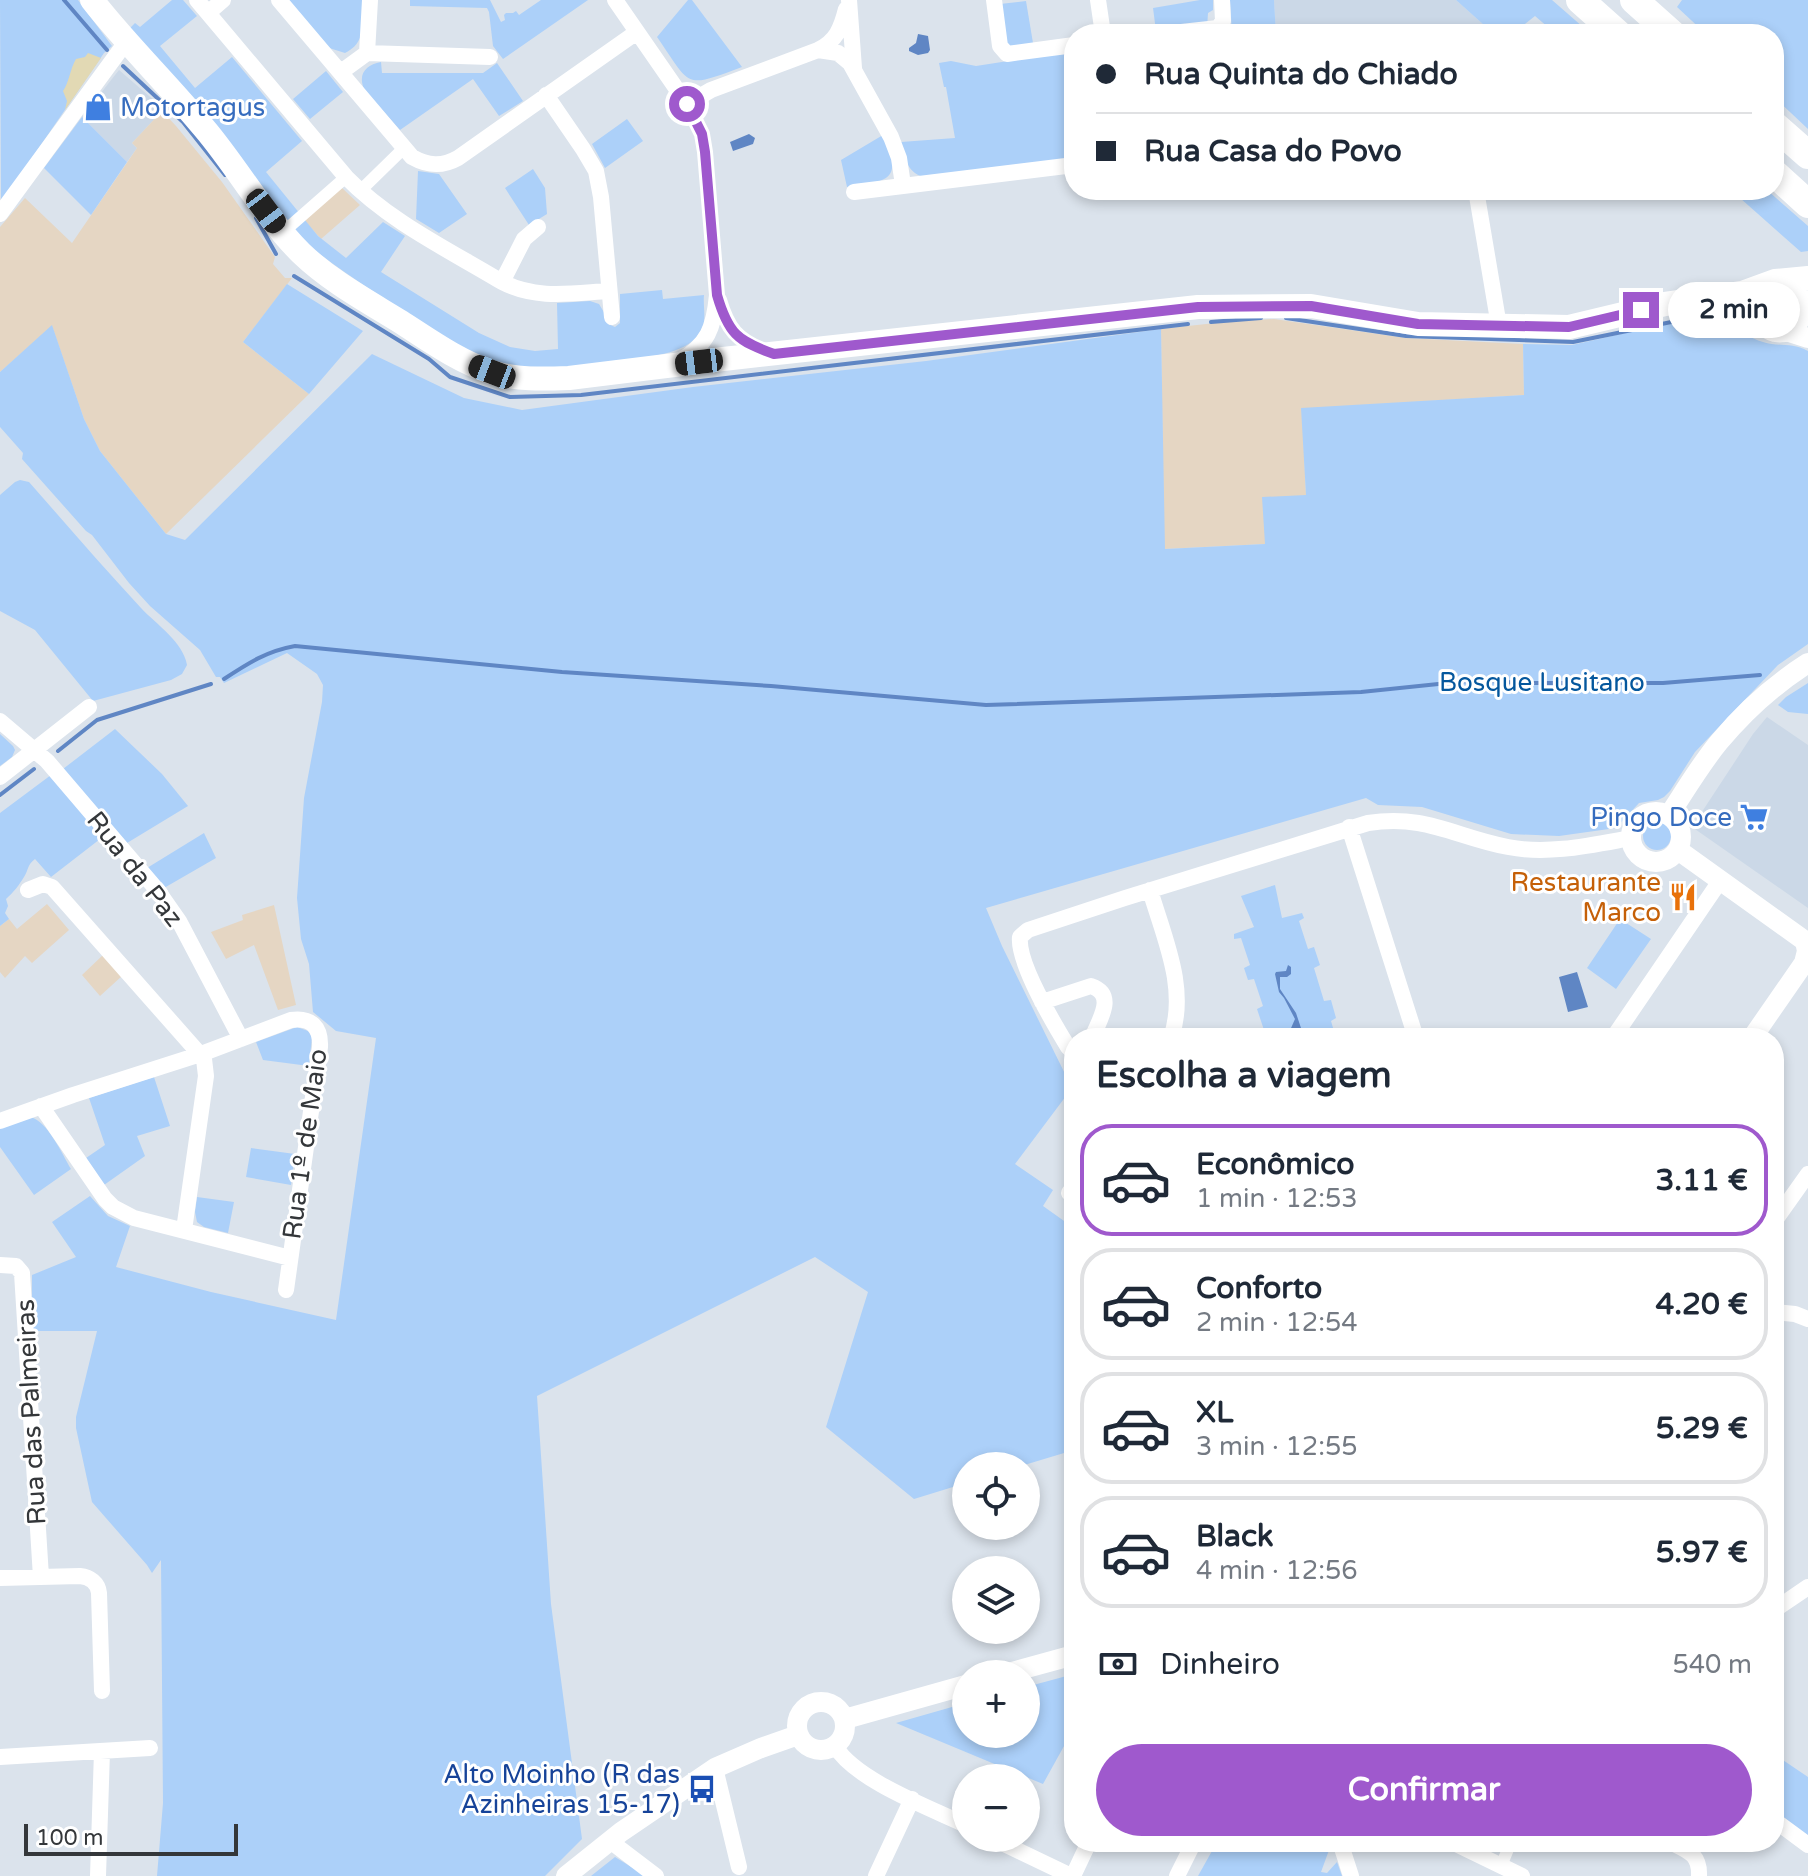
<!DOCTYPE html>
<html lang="pt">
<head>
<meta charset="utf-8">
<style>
	body { margin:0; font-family:"Varela Round",sans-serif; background:#f2f2f3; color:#1f2937; height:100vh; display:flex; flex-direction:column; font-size:30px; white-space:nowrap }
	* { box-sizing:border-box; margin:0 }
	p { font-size:26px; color:#747a83 }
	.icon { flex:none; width:44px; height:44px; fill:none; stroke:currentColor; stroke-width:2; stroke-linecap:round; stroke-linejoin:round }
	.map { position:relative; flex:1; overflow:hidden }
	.drawer { position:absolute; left:1064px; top:1028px; width:720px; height:824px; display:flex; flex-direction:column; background:#fff; border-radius:32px; box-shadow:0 4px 12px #0003 }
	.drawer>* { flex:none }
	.guide { position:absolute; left:1064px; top:24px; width:720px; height:176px; border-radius:32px; box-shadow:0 4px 12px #0003; display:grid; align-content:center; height:176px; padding:0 32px; background:#fff }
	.buttons { position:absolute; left:952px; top:1452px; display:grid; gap:16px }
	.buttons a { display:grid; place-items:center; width:88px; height:88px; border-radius:50%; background:#fff; box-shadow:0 4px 12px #0003; font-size:40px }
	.scale { position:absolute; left:24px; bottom:20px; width:214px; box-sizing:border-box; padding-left:8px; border:4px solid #34373a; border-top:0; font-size:22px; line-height:28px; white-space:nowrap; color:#34373a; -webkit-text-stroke:6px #fff; paint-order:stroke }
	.end { position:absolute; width:36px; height:36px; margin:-18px; border:10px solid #9f59cd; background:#fff; box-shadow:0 0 0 4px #fff }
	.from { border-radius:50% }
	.bubble { position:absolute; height:56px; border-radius:28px; background:#fff; box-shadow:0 4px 12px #0003; font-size:26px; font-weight:700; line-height:56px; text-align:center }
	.car { position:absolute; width:24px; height:48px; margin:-24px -12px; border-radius:10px; box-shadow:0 0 6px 2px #0007; background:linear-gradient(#222 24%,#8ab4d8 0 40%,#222 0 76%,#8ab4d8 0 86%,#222 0) }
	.guide b { display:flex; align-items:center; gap:28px; height:76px; font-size:30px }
	.guide b+b { border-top:2px solid #e0e1e3 }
	.guide i { width:20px; height:20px; background:#1f2937 }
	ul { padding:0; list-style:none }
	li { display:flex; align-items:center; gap:24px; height:112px; margin:0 16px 12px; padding:0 16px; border:4px solid #e0e1e3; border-radius:32px }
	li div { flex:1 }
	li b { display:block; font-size:30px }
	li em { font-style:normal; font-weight:700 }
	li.active { border-color:#9f59cd }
	li>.icon { width:72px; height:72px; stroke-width:1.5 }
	h2 { padding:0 32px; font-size:36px; line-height:96px }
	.pay { display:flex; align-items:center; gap:20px; height:88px; padding:0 32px; font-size:30px }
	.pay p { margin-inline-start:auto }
	.primary-button { display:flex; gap:16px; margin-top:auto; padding:16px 32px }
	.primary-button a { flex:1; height:92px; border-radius:48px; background:#9f59cd; color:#fff; font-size:32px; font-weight:700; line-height:92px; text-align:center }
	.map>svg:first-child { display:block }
	.built { fill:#cbd8e7 }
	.industrial { fill:#e5d6c3 }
	.green { fill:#acd0f9 }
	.sand { fill:#e2d9b4 }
	.water { fill:#5f86c4 }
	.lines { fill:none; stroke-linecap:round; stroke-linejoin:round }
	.stream { stroke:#5f86c4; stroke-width:4 }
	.pedestrian { stroke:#fff; stroke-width:12 }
	.minor { stroke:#fff; stroke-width:16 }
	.tertiary { stroke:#fff; stroke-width:20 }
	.primary { stroke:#fff; stroke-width:24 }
	.motorway { stroke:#fff; stroke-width:28 }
	.route { stroke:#9f59cd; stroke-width:10 }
	.labels { text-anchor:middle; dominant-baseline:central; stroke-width:6; stroke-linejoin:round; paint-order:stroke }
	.shop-label { font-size:26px; fill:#366cbe; stroke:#fff; text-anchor:start }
	.park-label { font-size:26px; fill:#04579d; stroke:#fff }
	.street-label { font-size:26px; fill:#34373a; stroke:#fff }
	.food-label { font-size:26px; fill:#c56008; stroke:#fff; text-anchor:end }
	.transit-label { font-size:26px; fill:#164399; stroke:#fff; text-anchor:end }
</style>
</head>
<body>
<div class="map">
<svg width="1808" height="1876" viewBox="0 0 1808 1876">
	<rect width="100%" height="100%" fill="#dbe3ec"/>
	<path class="built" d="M 1274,0 L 1456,0 L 1494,34 L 1276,34 Z
		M 119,70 L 164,109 L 132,143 L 137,148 L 127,162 L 82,117 Z
		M 1767,717 L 1808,745 L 1808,908 L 1692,827 L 1753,734 Z"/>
	<path class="industrial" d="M 162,111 L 176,126 L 222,182 L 275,257 L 273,264 L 285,278 L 292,278 L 243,342 L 309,394 L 166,534 L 100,451 L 84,419 L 52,326 L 0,372 L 0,227 L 25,198 L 72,243 L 137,148 L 132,143 Z
		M 341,187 L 360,205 L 321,239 L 303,219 Z
		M 1274,319 L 1406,338 L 1523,344 L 1524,395 L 1302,409 L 1306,495 L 1265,544 L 1164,549 L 1161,329 L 1224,322 Z
		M 47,904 L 69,930 L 32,963 L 25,956 L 5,978 L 0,972 L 0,926 L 9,919 L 17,929 Z
		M 274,905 L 296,1005 L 278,1010 L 254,945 L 226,959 L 211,932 L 243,920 L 242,915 Z
		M 103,955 L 122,976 L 100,996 L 82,975 Z"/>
	<path class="green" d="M 0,0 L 78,0 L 112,46 L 104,53 L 1,203 Z
		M 172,0 L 183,0 L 197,16 L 160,46 L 195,88 L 232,57 L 302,141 L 266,172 L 318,236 L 346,258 L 383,222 L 405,236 L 381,272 L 479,333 L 510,347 L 535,351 L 558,349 L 557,303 L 590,301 L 599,304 L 605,314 L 608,324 L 615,327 L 620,323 L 620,294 L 662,290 L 663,299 L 704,295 C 703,305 706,317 703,326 C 695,351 657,356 635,359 C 590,365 546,372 501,363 C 473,358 444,336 420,321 C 380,296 340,271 303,241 L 129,29 L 135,23 L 140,27 Z
		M 287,0 L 363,0 C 363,20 367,43 345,53 L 326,47 Z
		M 410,0 L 490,0 L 501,22 L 505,20 L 504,15 L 506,13 L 513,13 L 516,11 L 519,15 L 541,0 L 588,0 L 503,59 L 493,46 L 489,12 L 487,8 L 410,6 Z
		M 688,0 L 692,0 L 742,67 C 683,89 692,87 657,37 Z
		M 1200,0 L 1213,0 L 1213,10 L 1208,13 L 1207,28 L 1156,31 L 1153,8 Z
		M 1230,0 L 1274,0 L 1276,34 L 1232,34 Z
		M 1456,0 L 1552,0 L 1591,34 L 1556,34 L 1535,16 L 1521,27 L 1523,34 L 1494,34 Z
		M 1682,0 L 1808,0 L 1808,129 L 1774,97 L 1774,34 L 1706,34 L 1677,7 Z
		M 1026,1 L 1033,43 L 1012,47 L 1007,43 L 1000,4 Z
		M 1074,51 L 1074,159 L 923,177 C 906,171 905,158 901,142 L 955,138 L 946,87 L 944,87 L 939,63 L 951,61 L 976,66 Z
		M 381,62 L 382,73 L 483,73 L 497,63 L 523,101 L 499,116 L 473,79 L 400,130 L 365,91 C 357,75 365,65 381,62 Z
		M 326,71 L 343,92 L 310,119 L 293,99 Z
		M 82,117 L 127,162 L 91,215 L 44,168 Z
		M 627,119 L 643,141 L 605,168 L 592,144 Z
		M 883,135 C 904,181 888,181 847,187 L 841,160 Z
		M 533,169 L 545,188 L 547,214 L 529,225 L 505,188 Z
		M 418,171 L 439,174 L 467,214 L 439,233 L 416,219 Z
		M 1731,190 L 1767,190 L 1808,226 L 1808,251 L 1801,252 Z
		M 287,284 L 363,331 L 309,394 L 243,342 Z
		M 1690,313 C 1717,317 1738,334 1763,342 C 1779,347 1792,342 1808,351 L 1808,644 L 1778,665 L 1695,752 L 1670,791 L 1664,797 L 1658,800 L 1639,803 L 1616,828 L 1559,836 L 1511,834 L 1422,807 L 1378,805 L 1366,798 L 986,908 L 1002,946 L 1072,1088 L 1015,1164 L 1053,1190 L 1043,1206 L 1074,1228 L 1074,1450 L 1021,1466 L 966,1466 L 966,1483 L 914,1499 L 826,1427 L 868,1292 L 815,1257 L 537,1396 L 551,1604 L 582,1839 L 545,1876 L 157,1876 L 163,1803 L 161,1560 L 152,1573 L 147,1565 L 92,1502 L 76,1428 L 76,1417 L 97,1331 L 32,1331 L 32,1275 L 76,1257 L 52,1222 L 90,1196 L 108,1216 L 130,1226 L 116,1267 L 211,1292 L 336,1320 L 376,1038 L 336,1031 L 313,1012 L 309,964 L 301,939 L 297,898 L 304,798 L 322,702 L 323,685 L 317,674 L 287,653 L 224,683 L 220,677 L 216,677 L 200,650 L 150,606 L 129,583 L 92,535 L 86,531 L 22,459 L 23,453 L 0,427 L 0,372 L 52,325 L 84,419 L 100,451 L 166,534 L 185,540 L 372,354 L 464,398 L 522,410 L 693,387 L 926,361 L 1161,329 L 1165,549 L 1265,544 L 1262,497 L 1306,495 L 1301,408 L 1524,395 L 1523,344 L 1572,345 L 1639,330 L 1691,320 Z
		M 20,480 L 29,482 C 66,524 103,567 141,608 C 157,625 183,642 187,665 L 182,674 L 171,680 L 93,701 L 35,630 L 0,611 L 0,495 L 15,482 Z
		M 1808,683 L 1808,714 L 1788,712 L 1778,705 L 1786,697 Z
		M 115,729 L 162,774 L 188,806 L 127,843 L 63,769 Z
		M 0,734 L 13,746 L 15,750 L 12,757 L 0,766 Z
		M 51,775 L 104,836 L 51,877 L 35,859 C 27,865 29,869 24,877 C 19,885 14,892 6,899 L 8,906 L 5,913 L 9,919 L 0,926 L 0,813 Z
		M1643 836a14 14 0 1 1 28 0a14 14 0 1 1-28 0Z
		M 204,833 L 216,858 L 164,888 L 147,868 Z
		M 1275,885 L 1282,918 L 1302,913 L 1304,918 L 1299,921 L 1308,949 L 1314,947 L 1320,965 L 1314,968 L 1324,1001 L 1331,1000 L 1336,1018 L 1331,1021 L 1336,1038 L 1270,1038 L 1266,1036 L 1257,1009 L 1263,1006 L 1254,979 L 1248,980 L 1244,968 L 1250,965 L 1241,938 L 1234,939 L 1234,934 L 1254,927 L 1241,896 Z
		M 1620,919 L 1651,939 L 1616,989 L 1587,968 Z
		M 297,1027 L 308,1031 L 312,1037 L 309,1066 L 263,1060 L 256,1042 Z
		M 154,1077 L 170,1126 L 137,1136 L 145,1156 L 104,1185 L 86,1158 L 105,1145 L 89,1098 Z
		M 30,1117 C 48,1121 62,1154 71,1169 L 34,1195 L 0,1147 L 0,1128 Z
		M 251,1148 L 295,1154 L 291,1185 L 246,1177 Z
		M 197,1197 L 234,1202 L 228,1233 L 204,1227 L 197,1222 L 195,1212 Z
		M 1074,1674 L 1074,1728 L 1043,1784 L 896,1723 L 966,1703 L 966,1734 L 1026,1734 L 1026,1687 Z
		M 1774,1754 L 1808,1777 L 1808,1841 L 1774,1816 Z
		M 1217,1842 L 1332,1842 L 1321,1872 L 1327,1873 L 1337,1862 L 1342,1876 L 1198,1876 Z
		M 615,1857 L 646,1876 L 591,1876 Z"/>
	<path class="sand" d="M 88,53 L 101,58 L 65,110 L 67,101 L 63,91 C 69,83 70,69 76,59 L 85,57 Z"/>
	<path class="water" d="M 918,34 L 928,36 L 930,50 L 928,53 L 918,55 L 909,51 L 909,48 L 916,43 Z
		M 749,134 L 755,138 L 753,144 L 733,151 L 730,142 Z
		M 1288,965 L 1291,967 L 1291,974 L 1287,977 L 1280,977 L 1280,989 L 1296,1013 L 1302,1031 L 1300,1034 L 1290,1037 L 1288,1035 L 1295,1019 L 1284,998 L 1279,992 L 1275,974 L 1276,972 L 1286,971 Z
		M 1577,972 L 1588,1007 L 1568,1012 L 1559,977 Z"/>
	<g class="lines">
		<path class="stream" d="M 64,0 L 107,50
			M 123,66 L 183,122 L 225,175
			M 256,218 L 276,254
			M 294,276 L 429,359 L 450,377 L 510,397 L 581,395 L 1188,324
			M 1766,300 L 1784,295
			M 1286,318 L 1406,336 L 1573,342 L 1691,318
			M 1211,322 L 1261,318
			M 224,679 C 248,663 267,651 295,646 L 562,672 L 771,686 L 986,705 L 1361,692 L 1477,680 L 1521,683 L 1663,683 L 1760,675
			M 58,751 L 97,720 L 211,684
			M 0,795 L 34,769"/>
		<path class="pedestrian" d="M 360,191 L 404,148
			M 289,227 L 346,177
			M 1501,1866 L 1511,1842"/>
		<path class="minor" d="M 197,0 L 346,177 C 390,222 449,250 502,282 C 536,300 573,293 609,291
			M 279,0 L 412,157 C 428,166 442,167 458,158 L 637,32
			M 615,0 L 687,104 L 702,134 L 705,152 L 717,295 C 714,327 708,345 679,361
			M 849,0 L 854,68
			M 994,0 L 1000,46 L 1007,54 L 1074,45
			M 1098,0 L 1103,34
			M 208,13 L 223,0
			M 1163,34 L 1218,28 L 1223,21 L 1222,0
			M 818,50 C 836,41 841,29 846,9
			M 367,53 L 370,0
			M 341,72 L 367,53 L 490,57
			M 546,95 L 583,149 L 596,171 L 601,197 L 612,317
			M 687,104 L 711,90 L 818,50 L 838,53 L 850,63 L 891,137 L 899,158 L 903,185
			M 1476,190 L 1499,326
			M 854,192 L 1074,165
			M 0,214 L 126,42
			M 502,282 L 524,239 L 538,227
			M 719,300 C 727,328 737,341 765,351
			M 0,721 L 47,761 L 158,891 L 179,921 L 241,1039
			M 0,777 L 89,707
			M 1349,827 L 1416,1038
			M 28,890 L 43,884 L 52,887 L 204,1059 L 206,1076 L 184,1230
			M 1150,890 C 1164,938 1188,988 1171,1038
			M 1042,1002 L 1091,986 C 1117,995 1099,1020 1092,1038
			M 1613,1038 L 1720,881
			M 1074,1052 L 1068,1047 C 1054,1024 1017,962 1020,937 L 1028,930 L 1125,898 L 1368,823 C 1426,814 1455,837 1508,847 C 1548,855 1592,845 1631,838
			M 41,1106 L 105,1199 L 113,1207 L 134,1218 L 290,1258
			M 0,1121 L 73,1095 L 201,1054 L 291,1020 C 311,1017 321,1027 320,1047 L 286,1290
			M 1069,1193 L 1074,1186
			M 1774,1222 L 1808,1174
			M 0,1265 L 16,1266 L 22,1273 L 41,1577
			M 1774,1312 L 1795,1314 L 1808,1319
			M 0,1578 L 80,1576 C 90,1577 98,1583 99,1593 L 102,1691
			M 1774,1610 L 1808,1587
			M 835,1746 C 855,1780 930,1808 966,1825
			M 0,1757 L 150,1748
			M 715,1768 L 739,1867
			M 1774,1820 L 1808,1845
			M 992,1838 L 1071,1876
			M 610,1841 L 656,1876
			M 1340,1842 L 1351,1876
			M 1452,1842 L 1522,1876
			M 1670,1842 C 1688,1851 1700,1854 1699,1876
			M 98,1876 L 102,1751
			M 876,1876 L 912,1799
			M 1073,1876 L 1089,1842
			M 1177,1876 L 1194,1842"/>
		<path class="tertiary" d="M 1783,330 L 1808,338
			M1631 837a25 25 0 1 1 50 0a25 25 0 1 1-50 0Z
			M 1669,815 C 1685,791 1700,765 1719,742 C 1744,712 1775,684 1808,663
			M 1678,850 L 1805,941 L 1807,951 L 1804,963 L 1752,1038
			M 1005,1674 L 1074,1655
			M797 1726a24 24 0 1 1 48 0a24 24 0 1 1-48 0Z
			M 845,1719 L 966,1685
			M 566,1876 L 621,1832 L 715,1768 L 761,1748 L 798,1735"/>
		<path class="primary" d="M 92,0 C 127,45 168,84 204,128 C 238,168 264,216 301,253 C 330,281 367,301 401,322 C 429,340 458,361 491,372 C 516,380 543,379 569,378 L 723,359 L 1198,307 L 1311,306 L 1418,324 L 1569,327 L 1665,304 L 1742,293 L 1775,281 L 1808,278
			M 1710,302 C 1727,305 1743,311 1758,320 C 1764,324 1768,328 1775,330 C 1806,335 1808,290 1781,281"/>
		<path class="motorway" d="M 1580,0 L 1618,34
			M 1634,0 L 1672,34
			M 1774,125 L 1808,155
			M 1774,173 L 1808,204"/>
	</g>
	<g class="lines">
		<path class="route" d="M 687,104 L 702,134 L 705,152 L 717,295 C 728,333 737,341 774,354 L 1198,307 L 1311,306 L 1418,324 L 1569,327 L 1641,310"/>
	</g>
	<defs>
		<symbol id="shop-bare" viewBox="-9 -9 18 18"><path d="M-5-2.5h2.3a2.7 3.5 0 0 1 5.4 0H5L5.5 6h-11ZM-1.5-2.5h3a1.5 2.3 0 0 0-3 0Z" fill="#3f7fe0" stroke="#fff" stroke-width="2.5" paint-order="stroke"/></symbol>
		<symbol id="supermarket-bare" viewBox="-9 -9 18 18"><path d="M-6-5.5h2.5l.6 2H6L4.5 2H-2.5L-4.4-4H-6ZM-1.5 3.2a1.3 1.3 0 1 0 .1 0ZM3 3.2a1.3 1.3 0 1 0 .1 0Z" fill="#3f7fe0" stroke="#fff" stroke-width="2.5" paint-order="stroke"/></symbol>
		<symbol id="restaurant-bare" viewBox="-9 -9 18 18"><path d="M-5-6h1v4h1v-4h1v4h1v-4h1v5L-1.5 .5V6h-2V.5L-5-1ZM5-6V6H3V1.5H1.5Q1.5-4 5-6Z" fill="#e8710a" stroke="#fff" stroke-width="2.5" paint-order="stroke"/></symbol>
		<symbol id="bus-bare" viewBox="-9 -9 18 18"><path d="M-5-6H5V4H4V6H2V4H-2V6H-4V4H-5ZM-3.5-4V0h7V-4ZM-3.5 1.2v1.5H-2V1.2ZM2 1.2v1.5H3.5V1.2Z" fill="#1a4fb4" stroke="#fff" stroke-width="2.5" paint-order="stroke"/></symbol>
	</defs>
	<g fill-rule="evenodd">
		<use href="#shop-bare" x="78" y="87" width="40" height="40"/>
		<use href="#supermarket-bare" x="1734" y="797" width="40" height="40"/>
		<use href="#restaurant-bare" x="1663" y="877" width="40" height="40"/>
		<use href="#bus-bare" x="682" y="1769" width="40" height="40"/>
	</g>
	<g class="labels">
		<g class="shop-label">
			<text x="120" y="107">Motortagus</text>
			<text x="1732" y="817" text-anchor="end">Pingo Doce</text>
		</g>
		<g class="park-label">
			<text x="1542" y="682">Bosque Lusitano</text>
		</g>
		<g class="street-label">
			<text transform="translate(135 869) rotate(52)">Rua da Paz</text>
			<text transform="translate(305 1144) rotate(-82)">Rua 1º de Maio</text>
			<text transform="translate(31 1412) rotate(-93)">Rua das Palmeiras</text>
		</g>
		<g class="food-label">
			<text x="1661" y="882">Restaurante<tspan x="1661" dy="30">Marco</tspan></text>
		</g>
		<g class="transit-label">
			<text x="680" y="1774">Alto Moinho (R das<tspan x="680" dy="30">Azinheiras 15-17)</tspan></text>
		</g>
	</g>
</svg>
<div class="buttons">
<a><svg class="icon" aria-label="locate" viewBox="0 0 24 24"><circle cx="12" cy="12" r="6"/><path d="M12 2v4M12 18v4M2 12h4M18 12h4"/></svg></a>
<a><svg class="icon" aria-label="layers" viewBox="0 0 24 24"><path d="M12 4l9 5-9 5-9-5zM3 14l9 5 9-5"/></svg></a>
<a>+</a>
<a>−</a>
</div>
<div class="scale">100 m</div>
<i class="end from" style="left:687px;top:104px"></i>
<i class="end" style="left:1641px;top:310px"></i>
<div class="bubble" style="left:1668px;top:282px;width:132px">2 min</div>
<i class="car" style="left:266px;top:211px;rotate:143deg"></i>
<i class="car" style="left:699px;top:362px;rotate:263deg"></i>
<i class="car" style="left:492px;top:372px;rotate:291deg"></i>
<div class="guide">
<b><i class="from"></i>Rua Quinta do Chiado</b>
<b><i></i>Rua Casa do Povo</b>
</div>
<section class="drawer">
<h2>Escolha a viagem</h2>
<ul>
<li class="active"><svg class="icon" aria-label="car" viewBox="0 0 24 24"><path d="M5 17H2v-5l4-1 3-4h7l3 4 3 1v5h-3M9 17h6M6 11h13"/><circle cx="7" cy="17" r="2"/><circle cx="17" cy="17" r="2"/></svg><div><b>Econômico</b><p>1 min · 12:53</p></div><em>3.11 €</em></li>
<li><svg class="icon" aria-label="car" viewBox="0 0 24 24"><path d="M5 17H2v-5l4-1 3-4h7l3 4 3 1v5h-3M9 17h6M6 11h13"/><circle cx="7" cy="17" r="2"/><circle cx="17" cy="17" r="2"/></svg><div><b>Conforto</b><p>2 min · 12:54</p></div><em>4.20 €</em></li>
<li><svg class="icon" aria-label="car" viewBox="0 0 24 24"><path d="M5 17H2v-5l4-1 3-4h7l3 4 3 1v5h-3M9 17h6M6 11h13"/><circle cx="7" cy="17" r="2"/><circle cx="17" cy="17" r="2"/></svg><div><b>XL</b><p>3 min · 12:55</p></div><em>5.29 €</em></li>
<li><svg class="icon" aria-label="car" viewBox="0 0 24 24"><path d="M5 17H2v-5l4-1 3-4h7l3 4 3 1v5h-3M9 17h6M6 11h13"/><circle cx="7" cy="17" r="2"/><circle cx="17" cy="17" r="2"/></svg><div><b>Black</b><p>4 min · 12:56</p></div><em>5.97 €</em></li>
</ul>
<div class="pay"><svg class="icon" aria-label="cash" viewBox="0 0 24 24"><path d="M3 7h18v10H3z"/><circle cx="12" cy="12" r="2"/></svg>Dinheiro<p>540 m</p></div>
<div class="primary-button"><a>Confirmar</a></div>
</section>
</div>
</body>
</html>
